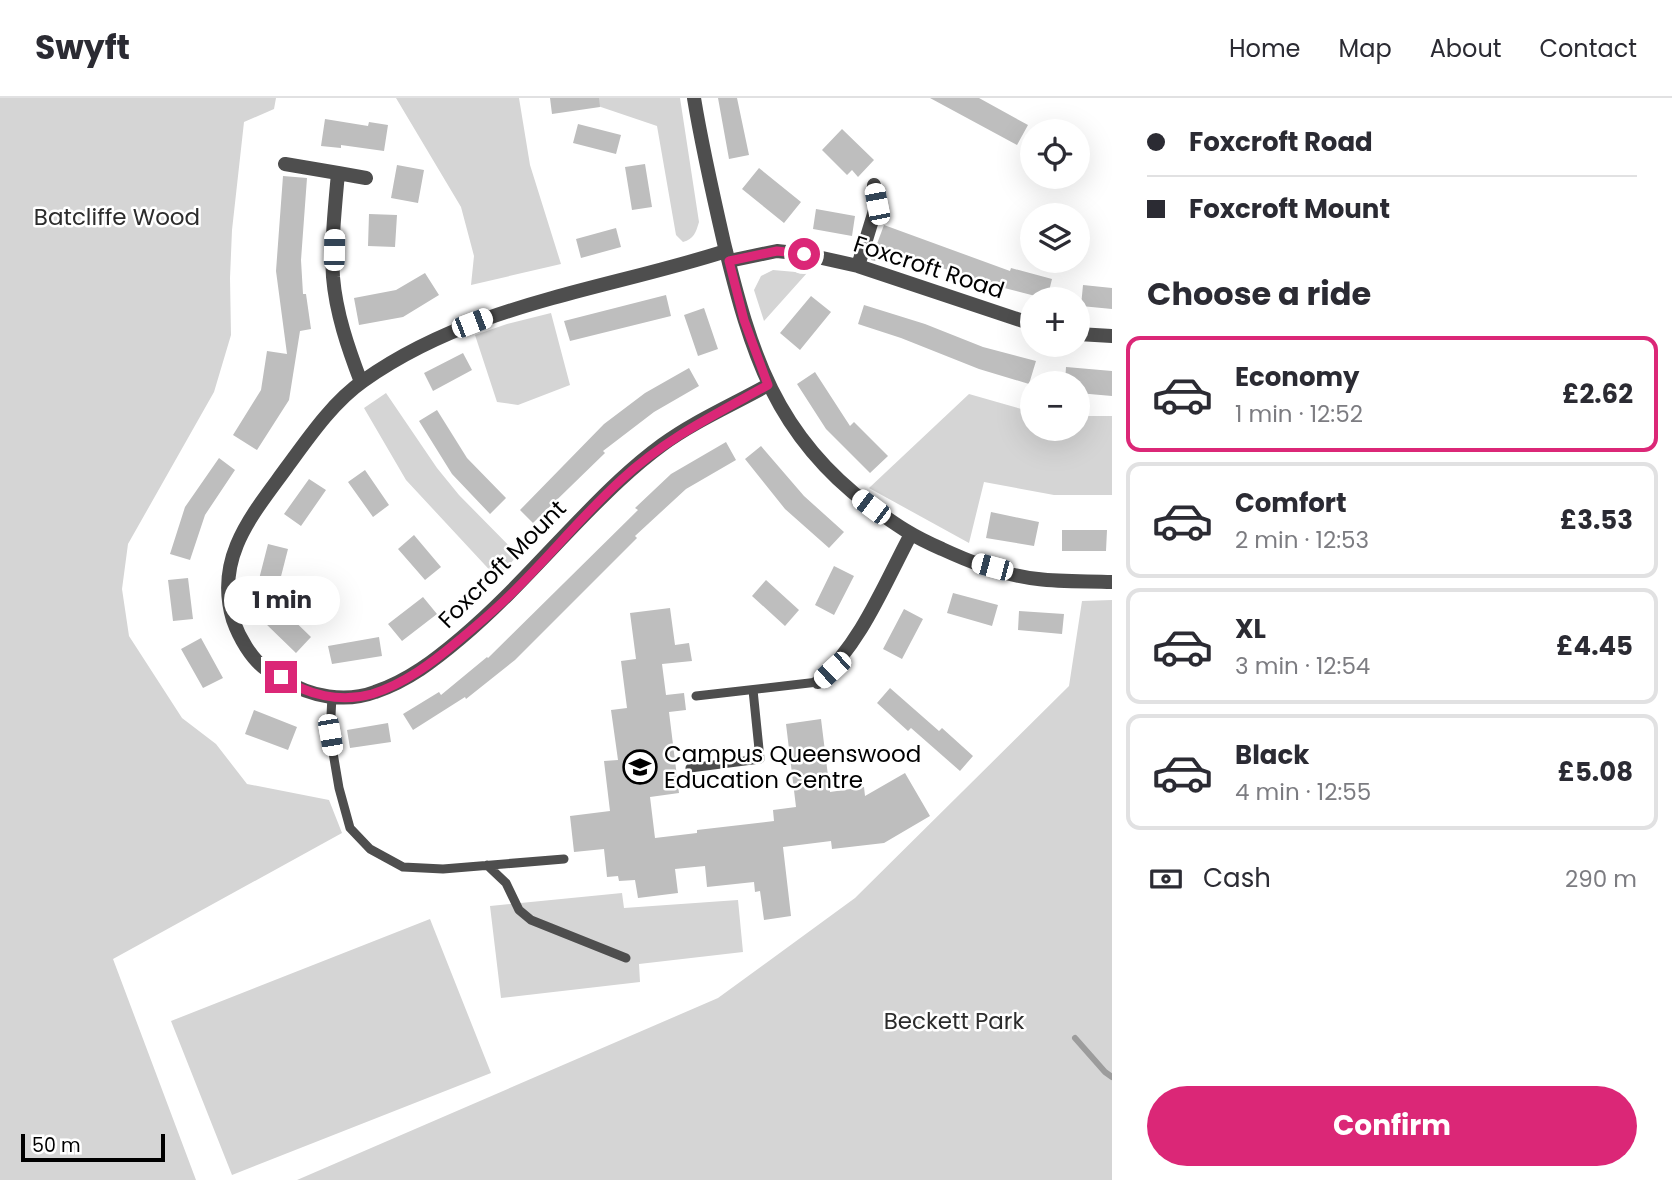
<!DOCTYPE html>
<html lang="en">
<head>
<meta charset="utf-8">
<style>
	body { margin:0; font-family:Poppins,sans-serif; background:#f7f7f7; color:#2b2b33; height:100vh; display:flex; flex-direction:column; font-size:26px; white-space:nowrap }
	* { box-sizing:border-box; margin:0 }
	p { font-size:23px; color:#7c7c81 }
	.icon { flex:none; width:38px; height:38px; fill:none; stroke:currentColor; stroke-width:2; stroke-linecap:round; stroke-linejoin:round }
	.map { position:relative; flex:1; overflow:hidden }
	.side { display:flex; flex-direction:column; background:#fff; width:560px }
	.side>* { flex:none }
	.hud { display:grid; align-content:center; height:154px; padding:0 35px; background:#fff }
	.buttons { position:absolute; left:1020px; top:21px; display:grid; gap:14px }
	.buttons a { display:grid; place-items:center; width:70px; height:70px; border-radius:50%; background:#fff; box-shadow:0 7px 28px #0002; font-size:35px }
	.scale { position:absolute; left:21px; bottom:18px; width:144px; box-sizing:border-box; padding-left:7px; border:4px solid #000; border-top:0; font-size:19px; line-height:24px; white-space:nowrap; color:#000; -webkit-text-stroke:5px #fff; paint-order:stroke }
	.end { position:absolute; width:32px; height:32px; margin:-16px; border:9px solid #db2777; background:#fff; box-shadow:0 0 0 4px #fff }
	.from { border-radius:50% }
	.bubble { position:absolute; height:49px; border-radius:24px; background:#fff; box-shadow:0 7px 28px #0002; font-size:23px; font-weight:700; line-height:49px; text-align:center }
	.car { position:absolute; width:21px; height:42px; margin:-21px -10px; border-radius:9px; box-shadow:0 0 5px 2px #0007; background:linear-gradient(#fff 24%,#345 0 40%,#fff 0 76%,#345 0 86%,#fff 0) }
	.hud b { display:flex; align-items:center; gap:24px; height:66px; font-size:26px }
	.hud b+b { border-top:2px solid #e1e1e2 }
	.hud i { width:18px; height:18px; background:#2b2b33 }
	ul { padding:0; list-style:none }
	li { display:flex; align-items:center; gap:21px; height:116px; margin:0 14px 10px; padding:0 21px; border:4px solid #e1e1e2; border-radius:14px }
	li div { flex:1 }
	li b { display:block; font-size:26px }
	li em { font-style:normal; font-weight:700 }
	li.active { border-color:#db2777 }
	li>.icon { width:63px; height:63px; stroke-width:1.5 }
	h2 { padding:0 35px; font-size:32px; line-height:84px }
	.pay { display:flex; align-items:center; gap:18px; height:77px; padding:0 35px; font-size:26px }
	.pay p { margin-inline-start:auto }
	.cta { display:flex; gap:14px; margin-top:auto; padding:14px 35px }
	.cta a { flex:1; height:80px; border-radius:42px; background:#db2777; color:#fff; font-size:28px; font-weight:700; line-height:80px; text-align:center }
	header { display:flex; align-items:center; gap:42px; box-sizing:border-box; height:98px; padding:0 35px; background:#fff; border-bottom:2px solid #e1e1e2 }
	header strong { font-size:33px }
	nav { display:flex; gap:38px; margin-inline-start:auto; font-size:24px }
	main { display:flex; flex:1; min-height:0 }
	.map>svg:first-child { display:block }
	.green { fill:#d5d5d5 }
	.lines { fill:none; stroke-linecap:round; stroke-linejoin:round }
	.stream { stroke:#9c9c9c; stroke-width:6 }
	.building { fill:#bebebe }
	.lane { stroke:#4e4e4e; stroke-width:9 }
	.street { stroke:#4e4e4e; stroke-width:14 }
	.route { stroke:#db2777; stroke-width:9 }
	.labels { text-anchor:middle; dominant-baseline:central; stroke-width:5; stroke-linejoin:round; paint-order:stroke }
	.park-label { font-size:23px; fill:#2c2c2c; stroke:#fff }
	.street-label { font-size:23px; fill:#000; stroke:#fff }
	.poi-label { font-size:23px; fill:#000; stroke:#fff; text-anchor:start }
</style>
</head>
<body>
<header>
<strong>Swyft</strong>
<nav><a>Home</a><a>Map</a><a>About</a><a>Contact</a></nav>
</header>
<main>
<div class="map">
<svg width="1112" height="1082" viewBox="0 0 1112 1082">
	<rect width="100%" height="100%" fill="#fff"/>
	<path class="green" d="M 0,0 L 276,0 L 274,11 L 244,24 L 232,132 L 230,180 L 231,237 L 214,294 L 128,446 L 122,491 L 129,538 L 182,620 L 216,646 L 247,686 L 329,702 L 342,735 L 113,861 L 196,1082 L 0,1082 Z
		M 396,0 L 519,0 L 530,67 L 561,166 L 471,187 L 474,158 L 461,109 Z
		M 591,0 L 680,0 L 699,124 C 696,134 694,141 683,144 L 676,137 L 657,28 L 592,6 Z
		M 773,172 L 807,175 L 764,223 L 754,192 L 761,178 Z
		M 551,215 L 570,287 L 518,307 L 497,304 L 475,237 L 507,226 Z
		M 386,295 L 437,370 L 459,397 L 518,457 L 497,480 L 406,382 L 364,310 Z
		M 969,296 L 1032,314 L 1032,331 L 1078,331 L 1078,318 L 1112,318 L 1112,397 L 1054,397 L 984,384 L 969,445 L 869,390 Z
		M 1112,502 L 1112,1082 L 297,1082 L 718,900 L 855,800 L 1069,588 L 1082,503 Z
		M 622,795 L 624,810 L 738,802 L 743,854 L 639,866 L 640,884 L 501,900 L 490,808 Z
		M 430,821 L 491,975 L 232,1077 L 171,923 Z"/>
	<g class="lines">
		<path class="stream" d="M 1075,940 L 1105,974 L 1112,979"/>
	</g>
	<path class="building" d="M 550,0 L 599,0 L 600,9 L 552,16 Z
		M 718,0 L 737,0 L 749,57 L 729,61 Z
		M 930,0 L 979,0 L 1028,27 L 1017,47 Z
		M 325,21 L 368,28 L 369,24 L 388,27 L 384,53 L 341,47 L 341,50 L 321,48 Z
		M 578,26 L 621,37 L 616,56 L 573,45 Z
		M 842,31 L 874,62 L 858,79 L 852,72 L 847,77 L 822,52 Z
		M 645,66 L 652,109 L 632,112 L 625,69 Z
		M 397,67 L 424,72 L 418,105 L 391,100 Z
		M 759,70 L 801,104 L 784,125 L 742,91 Z
		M 283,78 L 307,80 L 301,162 L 303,196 L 306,196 L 311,231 L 300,233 L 289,302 L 257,352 L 233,337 L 261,292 L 267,253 L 287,256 L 276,173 Z
		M 816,111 L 855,118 L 852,138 L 813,131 Z
		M 369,116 L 397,117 L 395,149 L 368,148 Z
		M 884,127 L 1010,173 L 1011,170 L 1052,181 L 1047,201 L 981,184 L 887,150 L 875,163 L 871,162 Z
		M 616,130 L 621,149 L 581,160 L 576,141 Z
		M 425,175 L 439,197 L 403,219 L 359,227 L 354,200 L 396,192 Z
		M 1083,187 L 1112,190 L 1112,211 L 1081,208 Z
		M 666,197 L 671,218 L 570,243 L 564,223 Z
		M 811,198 L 831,214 L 800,252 L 780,235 Z
		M 864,207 L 925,226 L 983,249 L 1036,263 L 1029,286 L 979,271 L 901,240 L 858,226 Z
		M 704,210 L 718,251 L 698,258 L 684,217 Z
		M 463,255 L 472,272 L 433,293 L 424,275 Z
		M 1066,269 L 1112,273 L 1112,298 L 1078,295 L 1078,285 L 1065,285 Z
		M 689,270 L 699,288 L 654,314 L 603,353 L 605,355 L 533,425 L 520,412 L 604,326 L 645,295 Z
		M 815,274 L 850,328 L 854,324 L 888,358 L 870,375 L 826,331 L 797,286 Z
		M 437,312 L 467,360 L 506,400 L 490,416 L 452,376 L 419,323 Z
		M 726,344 L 736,362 L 686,391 L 635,438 L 637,440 L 515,562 L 466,601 L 465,599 L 413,632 L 403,616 L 439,594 L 441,597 L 487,559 L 488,560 L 638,412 L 635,410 L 671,376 Z
		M 761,348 L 804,398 L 844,434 L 829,450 L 785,411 L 745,361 Z
		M 219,360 L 235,372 L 205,417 L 190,462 L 170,456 L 185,409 Z
		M 365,372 L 389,407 L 373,419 L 348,384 Z
		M 309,381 L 326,392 L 301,428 L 284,416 Z
		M 991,414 L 1039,424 L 1034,448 L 986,440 Z
		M 1062,432 L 1107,432 L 1106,453 L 1062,453 Z
		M 414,437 L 441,469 L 425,482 L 398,451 Z
		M 268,446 L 288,451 L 277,494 L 257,489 Z
		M 834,468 L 854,478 L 834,517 L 815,507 Z
		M 188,480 L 193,521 L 173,523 L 168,482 Z
		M 766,482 L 799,512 L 785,528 L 752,498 Z
		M 953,495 L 998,507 L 992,528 L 947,515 Z
		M 423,499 L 437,516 L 402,543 L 388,526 Z
		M 280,509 L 311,539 L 296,555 L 265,525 Z
		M 670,510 L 675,547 L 689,545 L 692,563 L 662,566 L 666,597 L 684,595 L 686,612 L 669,614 L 679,695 L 650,699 L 655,740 L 697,735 L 697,732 L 774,723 L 773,712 L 796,709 L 786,626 L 821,621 L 830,694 L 864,689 L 865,698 L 905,675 L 930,718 L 884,745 L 832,751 L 831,743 L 783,749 L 791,818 L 764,822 L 760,793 L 755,794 L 754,784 L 707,789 L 705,768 L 675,771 L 678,795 L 638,800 L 635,782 L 619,783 L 618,778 L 607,779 L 604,751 L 574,754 L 570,718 L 610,713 L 604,663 L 618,662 L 611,612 L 627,610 L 621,563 L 636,561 L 630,515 Z
		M 904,511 L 923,521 L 902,561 L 883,551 Z
		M 1019,513 L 1064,516 L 1062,536 L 1018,532 Z
		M 379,539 L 382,558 L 332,566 L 328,548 Z
		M 201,540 L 223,580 L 203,590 L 181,551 Z
		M 890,590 L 939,633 L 942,630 L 973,658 L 960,673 L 911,630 L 908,633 L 877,605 Z
		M 254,612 L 297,629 L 288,652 L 245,636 Z
		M 388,625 L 391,644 L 350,650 L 347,632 Z"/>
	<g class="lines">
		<path class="lane" d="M 332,598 L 330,637 L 339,690 L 350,730 L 370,751 L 403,769 L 443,771 L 564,761
			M 696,598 L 818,584
			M 690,670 L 760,661 L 753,592
			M 487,767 L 506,785 L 519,812 L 531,822 L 626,860"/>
		<path class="street" d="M 694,0 C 702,49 713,97 724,145 C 751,255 775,337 870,408 C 896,427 912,438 942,451 C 970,464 1007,478 1038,481 C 1062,484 1088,483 1112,484
			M 285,66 L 338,75
			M 726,153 C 604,192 471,206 363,283 C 333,304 309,339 287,369 C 253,416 214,459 233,522 C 239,539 251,561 267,572 C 272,575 279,578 285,582 C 310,599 346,605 375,594 C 408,583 435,562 461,540 C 518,492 565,433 620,382 C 633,370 647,358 662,347 C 693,324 734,306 768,287
			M 729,163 L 777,153 L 804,156 L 858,168 L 1032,226
			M 858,168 L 877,106 L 874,87
			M 1078,236 L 1112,238
			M 361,284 C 348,250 336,215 333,179 C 331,145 335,109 338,75 L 366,80
			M 818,584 C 861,545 883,489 910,438"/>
	</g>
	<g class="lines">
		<path class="route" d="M 281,579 C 307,597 340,605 372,596 C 404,586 432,565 458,543 C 470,533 482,523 494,512 C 539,472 576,423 621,382 C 665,341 716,316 768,287 L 744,222 L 729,163 L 777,153 L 804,156"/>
	</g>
	<defs>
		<symbol id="school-ring" viewBox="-11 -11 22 22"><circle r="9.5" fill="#fff" stroke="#000" stroke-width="1.5"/><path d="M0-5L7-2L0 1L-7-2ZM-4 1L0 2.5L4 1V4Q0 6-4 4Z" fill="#000"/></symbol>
	</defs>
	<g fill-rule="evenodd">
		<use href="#school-ring" x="621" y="650" width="38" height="38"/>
	</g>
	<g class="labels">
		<g class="park-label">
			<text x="117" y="119">Batcliffe Wood</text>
			<text x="954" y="923">Beckett Park</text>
		</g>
		<g class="street-label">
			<text transform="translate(929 169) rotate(18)">Foxcroft Road</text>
			<text transform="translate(502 466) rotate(-45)">Foxcroft Mount</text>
		</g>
		<g class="poi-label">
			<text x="664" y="656">Campus Queenswood<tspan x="664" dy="26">Education Centre</tspan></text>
		</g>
	</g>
</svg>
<div class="buttons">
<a><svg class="icon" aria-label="locate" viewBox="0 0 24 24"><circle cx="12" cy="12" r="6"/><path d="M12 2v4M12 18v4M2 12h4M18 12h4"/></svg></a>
<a><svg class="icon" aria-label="layers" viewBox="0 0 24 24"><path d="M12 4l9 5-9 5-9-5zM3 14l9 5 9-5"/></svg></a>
<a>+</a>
<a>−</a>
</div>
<div class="scale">50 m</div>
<i class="end from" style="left:804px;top:156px"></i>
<i class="end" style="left:281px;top:579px"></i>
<div class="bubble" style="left:224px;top:478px;width:116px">1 min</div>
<i class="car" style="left:877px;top:106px;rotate:349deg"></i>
<i class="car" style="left:334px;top:152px;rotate:1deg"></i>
<i class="car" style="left:472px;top:225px;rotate:69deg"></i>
<i class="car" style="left:871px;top:409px;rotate:307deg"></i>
<i class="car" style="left:992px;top:469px;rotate:285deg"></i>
<i class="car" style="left:832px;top:572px;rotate:227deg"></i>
<i class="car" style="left:330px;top:637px;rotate:170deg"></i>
</div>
<section class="side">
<div class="hud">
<b><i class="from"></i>Foxcroft Road</b>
<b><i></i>Foxcroft Mount</b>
</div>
<h2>Choose a ride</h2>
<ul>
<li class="active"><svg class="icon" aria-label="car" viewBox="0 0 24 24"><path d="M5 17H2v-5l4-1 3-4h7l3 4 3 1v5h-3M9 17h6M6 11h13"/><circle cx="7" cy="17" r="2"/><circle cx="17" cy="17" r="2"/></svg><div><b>Economy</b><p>1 min · 12:52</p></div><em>£2.62</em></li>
<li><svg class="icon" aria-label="car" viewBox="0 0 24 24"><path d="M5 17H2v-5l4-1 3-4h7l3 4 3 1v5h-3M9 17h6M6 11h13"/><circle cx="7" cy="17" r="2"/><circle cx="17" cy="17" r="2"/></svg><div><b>Comfort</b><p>2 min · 12:53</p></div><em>£3.53</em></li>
<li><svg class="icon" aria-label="car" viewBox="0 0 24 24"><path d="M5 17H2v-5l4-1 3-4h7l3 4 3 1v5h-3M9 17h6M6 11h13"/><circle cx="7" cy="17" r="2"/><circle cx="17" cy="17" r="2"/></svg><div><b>XL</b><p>3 min · 12:54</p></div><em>£4.45</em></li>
<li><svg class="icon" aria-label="car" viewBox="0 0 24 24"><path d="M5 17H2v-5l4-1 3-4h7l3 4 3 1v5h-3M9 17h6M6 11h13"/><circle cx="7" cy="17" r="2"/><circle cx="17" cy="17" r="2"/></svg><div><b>Black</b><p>4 min · 12:55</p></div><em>£5.08</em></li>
</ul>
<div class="pay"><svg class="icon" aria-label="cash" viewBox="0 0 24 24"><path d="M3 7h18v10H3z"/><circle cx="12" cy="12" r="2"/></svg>Cash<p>290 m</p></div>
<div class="cta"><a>Confirm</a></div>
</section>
</main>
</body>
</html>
